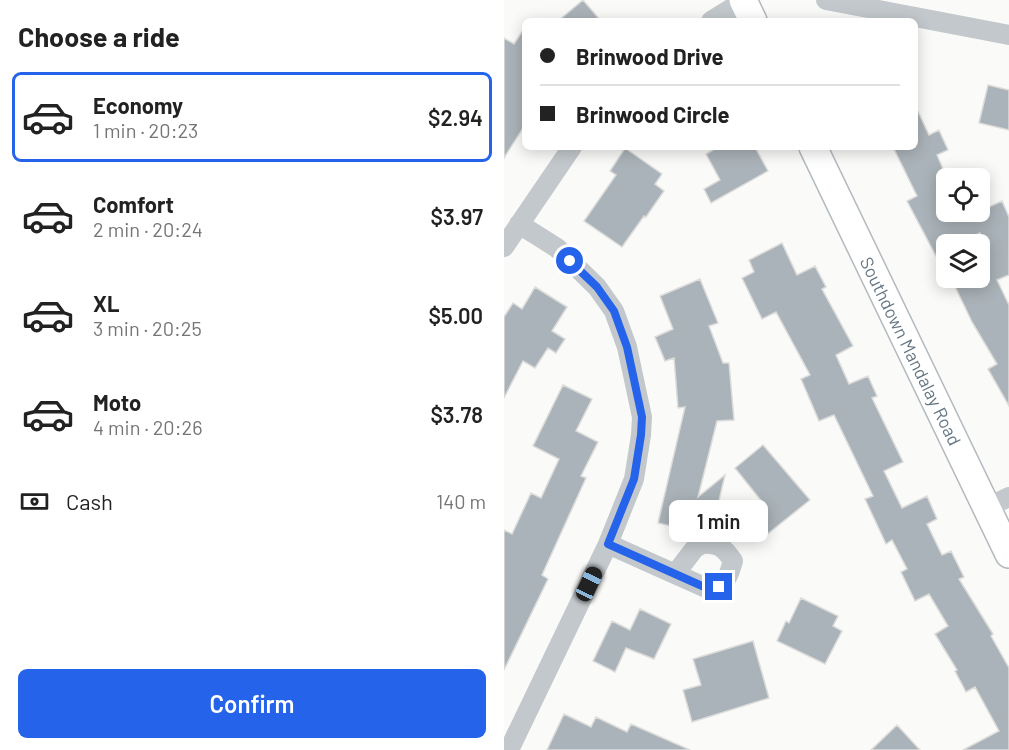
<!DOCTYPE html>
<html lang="en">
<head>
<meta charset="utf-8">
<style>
	body { margin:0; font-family:Barlow,sans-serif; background:#f6f6f6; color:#222; height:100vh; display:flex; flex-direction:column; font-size:22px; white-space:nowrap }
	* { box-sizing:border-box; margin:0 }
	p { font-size:20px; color:#767676 }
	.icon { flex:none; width:33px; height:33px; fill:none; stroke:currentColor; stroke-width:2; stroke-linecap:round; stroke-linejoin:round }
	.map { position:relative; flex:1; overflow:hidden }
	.side { display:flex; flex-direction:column; background:#fff; width:504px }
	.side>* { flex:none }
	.banner { position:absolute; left:18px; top:18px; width:396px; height:132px; border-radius:9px; box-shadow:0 3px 15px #0003; display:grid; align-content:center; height:132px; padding:0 18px; background:#fff }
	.fabs { position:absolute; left:432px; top:168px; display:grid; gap:12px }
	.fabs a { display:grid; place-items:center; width:54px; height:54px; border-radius:9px; background:#fff; box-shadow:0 3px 15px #0003; font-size:30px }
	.end { position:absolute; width:27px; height:27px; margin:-14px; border:8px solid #2563eb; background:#fff; box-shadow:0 0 0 3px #fff }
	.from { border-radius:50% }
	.bubble { position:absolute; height:42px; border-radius:9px; background:#fff; box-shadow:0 3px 15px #0003; font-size:20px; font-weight:600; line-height:42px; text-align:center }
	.car { position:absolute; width:18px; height:36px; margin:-18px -9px; border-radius:8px; box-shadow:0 0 4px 2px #0007; background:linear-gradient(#222 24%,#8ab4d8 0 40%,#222 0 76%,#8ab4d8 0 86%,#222 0) }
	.banner b { display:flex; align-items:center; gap:21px; height:57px; font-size:22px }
	.banner b+b { border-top:2px solid #e0e0e0 }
	.banner i { width:15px; height:15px; background:#222 }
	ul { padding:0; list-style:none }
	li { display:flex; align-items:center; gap:18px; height:90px; margin:0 12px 9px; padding:0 6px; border:3px solid transparent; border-radius:9px }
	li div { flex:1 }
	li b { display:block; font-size:22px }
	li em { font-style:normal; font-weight:600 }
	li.current { border-color:#2563eb }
	li>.icon { width:54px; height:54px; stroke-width:1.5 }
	h2 { padding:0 18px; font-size:27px; line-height:72px }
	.pay { display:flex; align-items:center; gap:15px; height:66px; padding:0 18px; font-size:22px }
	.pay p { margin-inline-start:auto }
	.primary-button { display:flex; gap:12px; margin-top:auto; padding:12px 18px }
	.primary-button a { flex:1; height:69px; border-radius:9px; background:#2563eb; color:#fff; font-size:24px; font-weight:600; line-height:69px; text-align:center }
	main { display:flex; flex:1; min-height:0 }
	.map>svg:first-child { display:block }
	.building { fill:#aab3b9; stroke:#dcdcda; stroke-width:1.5 }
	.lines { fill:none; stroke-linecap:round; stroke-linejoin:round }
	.secondary-casing { stroke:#b3babf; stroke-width:30 }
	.street { stroke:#c3c8cc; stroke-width:20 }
	.secondary { stroke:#fff; stroke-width:27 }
	.route { stroke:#2563eb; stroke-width:8 }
	.labels { text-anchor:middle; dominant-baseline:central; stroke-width:6; stroke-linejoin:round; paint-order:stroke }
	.street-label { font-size:18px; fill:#657683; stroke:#fff }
</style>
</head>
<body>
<main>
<section class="side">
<h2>Choose a ride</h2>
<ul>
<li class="current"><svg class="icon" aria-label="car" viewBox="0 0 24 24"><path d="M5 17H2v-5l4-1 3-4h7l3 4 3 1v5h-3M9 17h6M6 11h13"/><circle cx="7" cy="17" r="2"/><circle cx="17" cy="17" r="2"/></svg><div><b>Economy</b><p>1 min · 20:23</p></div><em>$2.94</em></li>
<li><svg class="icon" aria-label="car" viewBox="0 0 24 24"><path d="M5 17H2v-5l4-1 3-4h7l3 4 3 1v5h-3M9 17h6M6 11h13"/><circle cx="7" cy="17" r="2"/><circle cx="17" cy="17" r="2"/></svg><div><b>Comfort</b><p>2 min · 20:24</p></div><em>$3.97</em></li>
<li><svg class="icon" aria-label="car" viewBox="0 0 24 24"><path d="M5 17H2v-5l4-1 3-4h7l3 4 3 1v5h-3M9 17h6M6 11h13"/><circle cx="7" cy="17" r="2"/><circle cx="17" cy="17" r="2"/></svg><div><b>XL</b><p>3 min · 20:25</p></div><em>$5.00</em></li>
<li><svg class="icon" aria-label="car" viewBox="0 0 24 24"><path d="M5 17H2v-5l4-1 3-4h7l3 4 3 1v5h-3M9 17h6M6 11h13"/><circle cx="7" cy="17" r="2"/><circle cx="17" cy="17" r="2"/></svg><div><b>Moto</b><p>4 min · 20:26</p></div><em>$3.78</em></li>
</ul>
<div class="pay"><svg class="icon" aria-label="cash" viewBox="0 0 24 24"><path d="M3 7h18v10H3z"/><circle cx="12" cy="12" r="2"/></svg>Cash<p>140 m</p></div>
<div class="primary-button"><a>Confirm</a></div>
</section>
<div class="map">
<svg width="505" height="750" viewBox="0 0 505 750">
	<rect width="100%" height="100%" fill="#fafaf8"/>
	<path class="building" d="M 79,0 L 97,21 L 54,21 Z
		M 21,27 L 21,125 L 0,158 L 0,38 L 10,44 Z
		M 484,85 L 505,90 L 505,130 L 475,123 Z
		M 411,105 L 425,135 L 435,130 L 444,150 L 433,155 L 442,176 L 442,212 L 458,212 L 461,218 L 498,201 L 505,217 L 505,275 L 493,280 L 505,305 L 505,406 L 484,369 L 493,364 L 468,322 L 447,278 L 476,278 L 476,233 L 454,244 L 442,244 L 442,251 L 432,256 L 403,201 L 413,196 L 389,147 L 411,147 Z
		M 214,147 L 251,147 L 264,171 L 207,203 L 200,189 L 216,180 L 202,154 Z
		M 121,148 L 158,174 L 151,184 L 160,191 L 142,217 L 140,216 L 118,247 L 80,221 L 112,175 L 106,171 Z
		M 278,243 L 293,275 L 311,266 L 322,287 L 318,289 L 349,346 L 332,355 L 345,384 L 364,376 L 373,396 L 368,398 L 399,462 L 380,471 L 398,508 L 423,496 L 433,519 L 423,524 L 438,555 L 447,551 L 460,577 L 455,579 L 489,634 L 487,636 L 505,668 L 505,750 L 459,750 L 495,731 L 471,687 L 462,692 L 451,671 L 453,670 L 431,634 L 444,626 L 425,594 L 411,601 L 397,572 L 403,569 L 388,540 L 382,544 L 361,499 L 369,496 L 330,415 L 315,421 L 297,379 L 306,375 L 272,312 L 258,319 L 238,278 L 250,272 L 245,260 Z
		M 196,279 L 214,323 L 205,326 L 219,363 L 225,363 L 230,420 L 213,421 L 194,497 L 221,475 L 210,522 L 192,517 L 188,531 L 154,523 L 181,407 L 174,408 L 170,358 L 161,361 L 151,337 L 169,329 L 156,296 Z
		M 31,287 L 63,307 L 48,331 L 61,339 L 52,353 L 44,348 L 31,368 L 19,361 L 0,398 L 0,317 L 9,303 L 18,309 Z
		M 59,385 L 88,399 L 72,431 L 94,442 L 77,476 L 82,478 L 38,575 L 44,579 L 0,670 L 0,530 L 8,534 L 27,493 L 37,498 L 55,459 L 29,446 Z
		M 259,445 L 306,500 L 261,536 L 244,515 L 259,503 L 231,468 Z
		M 297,598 L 334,616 L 329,626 L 338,631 L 321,664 L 273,641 L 282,621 L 285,623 Z
		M 136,609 L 167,624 L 150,659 L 122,648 L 111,672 L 89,661 L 108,621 L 126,630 Z
		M 249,641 L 265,698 L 188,722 L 179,690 L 197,685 L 189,659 Z
		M 60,714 L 87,727 L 92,717 L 123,732 L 127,724 L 186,750 L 43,750 Z
		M 393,725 L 416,750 L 367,750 Z"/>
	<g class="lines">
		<defs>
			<path id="secondary" d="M 239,0 L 249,21
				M 309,147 L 505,554"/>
		</defs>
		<use href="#secondary" class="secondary-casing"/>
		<path class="street" d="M 322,0 L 505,35
			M 207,21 L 241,0
			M 0,247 L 68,147
			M 482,508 L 505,497
			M 104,544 L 171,574
			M 198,544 C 214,543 220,547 229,561 C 225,575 222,585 207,590 L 171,574 L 191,548 Z
			M 5,750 L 104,544 L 130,479 L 137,435 L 138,417 L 123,347 L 110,311 L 93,287 L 53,248 L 15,224"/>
		<use href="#secondary" class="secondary"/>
	</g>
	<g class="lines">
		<path class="route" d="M 66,261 L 93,287 L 110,311 L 123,347 L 138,417 L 137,435 L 130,479 L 104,544 L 207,590 L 215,587"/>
	</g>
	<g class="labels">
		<g class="street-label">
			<text transform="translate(407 351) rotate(64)">Southdown Mandalay Road</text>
		</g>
	</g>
</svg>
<div class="fabs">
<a><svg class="icon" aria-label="locate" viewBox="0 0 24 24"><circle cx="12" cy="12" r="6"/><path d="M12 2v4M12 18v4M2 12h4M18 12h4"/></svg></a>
<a><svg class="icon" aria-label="layers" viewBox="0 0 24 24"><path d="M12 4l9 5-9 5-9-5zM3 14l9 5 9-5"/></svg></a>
</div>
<i class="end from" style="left:66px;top:261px"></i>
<i class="end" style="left:215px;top:587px"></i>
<div class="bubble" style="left:165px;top:500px;width:99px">1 min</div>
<i class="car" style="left:85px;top:584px;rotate:25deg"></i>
<div class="banner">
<b><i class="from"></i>Brinwood Drive</b>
<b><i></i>Brinwood Circle</b>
</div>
</div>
</main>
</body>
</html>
